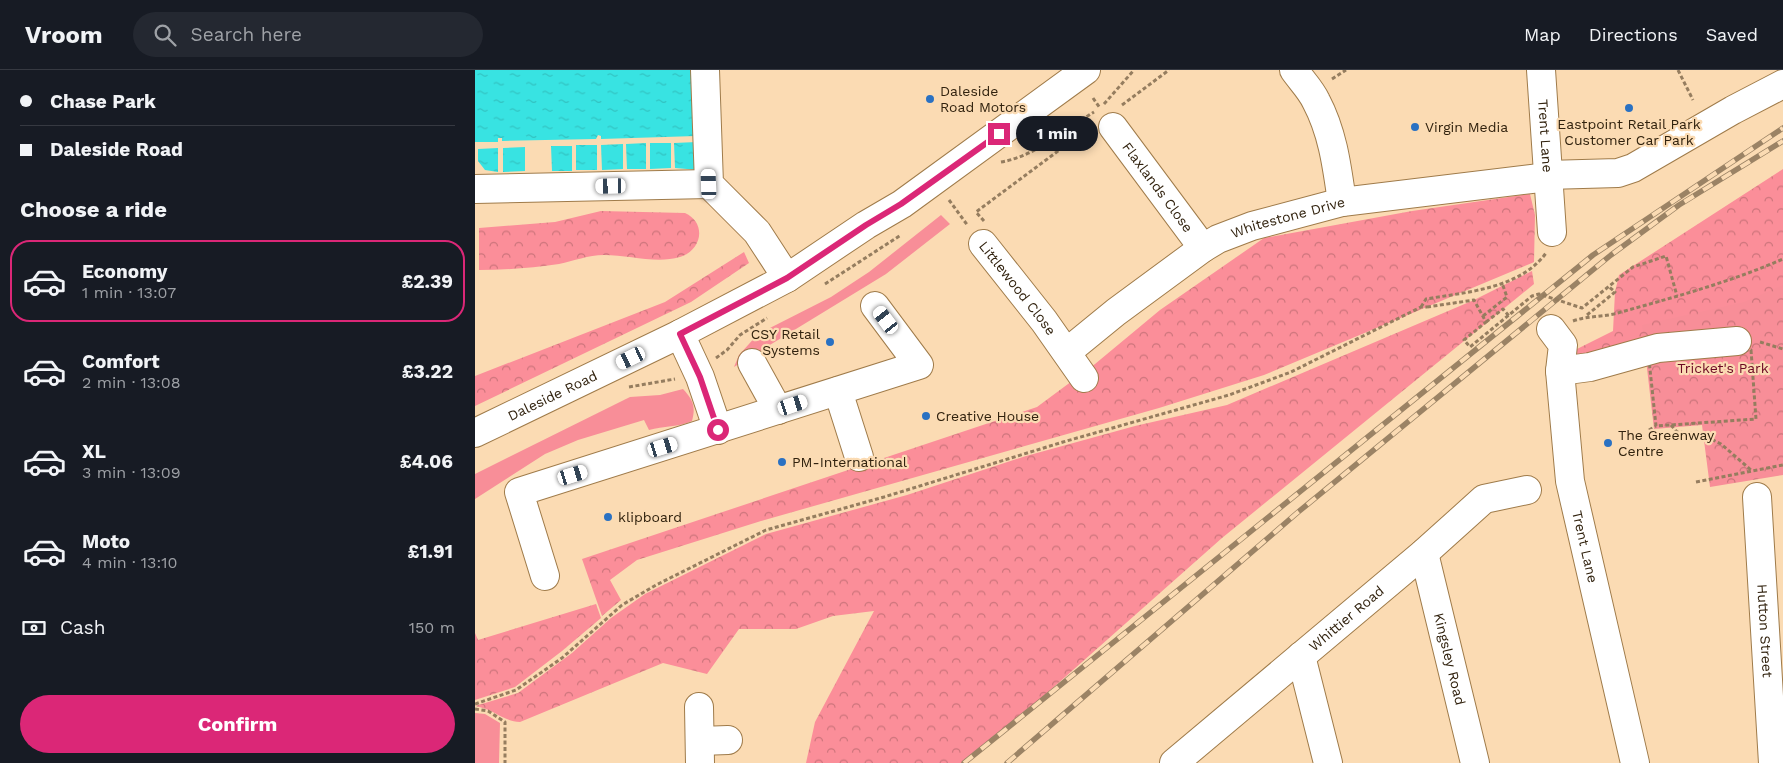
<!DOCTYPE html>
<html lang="en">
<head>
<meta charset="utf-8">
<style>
	body { margin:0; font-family:"Work Sans",sans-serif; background:#242831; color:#f1f3f6; height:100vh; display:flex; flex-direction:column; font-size:19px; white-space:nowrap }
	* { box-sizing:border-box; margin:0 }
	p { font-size:16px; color:#9ea1a6 }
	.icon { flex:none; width:28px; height:28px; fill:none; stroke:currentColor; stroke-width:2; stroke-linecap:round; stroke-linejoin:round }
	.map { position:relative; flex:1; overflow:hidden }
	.details { display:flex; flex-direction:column; background:#171b24; width:475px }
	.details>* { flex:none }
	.banner { display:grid; align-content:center; height:110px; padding:0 20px; background:#171b24 }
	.end { position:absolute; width:22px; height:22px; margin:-11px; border:6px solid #db2777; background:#fff; box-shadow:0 0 0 2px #fff }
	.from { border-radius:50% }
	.bubble { position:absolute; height:35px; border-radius:18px; background:#171b24; box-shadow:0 2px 8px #0003; font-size:16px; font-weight:700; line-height:35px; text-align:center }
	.car { position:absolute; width:15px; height:30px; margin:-15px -8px; border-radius:6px; box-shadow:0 0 4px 1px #0007; background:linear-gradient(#fff 24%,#345 0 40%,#fff 0 76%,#345 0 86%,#fff 0) }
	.banner b { display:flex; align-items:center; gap:18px; height:48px; font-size:19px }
	.banner b+b { border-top:1px solid #363941 }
	.banner i { width:12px; height:12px; background:#f1f3f6 }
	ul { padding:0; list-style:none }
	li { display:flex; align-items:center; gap:15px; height:82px; margin:0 10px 8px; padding:0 10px; border:2px solid transparent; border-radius:20px }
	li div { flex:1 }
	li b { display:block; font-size:19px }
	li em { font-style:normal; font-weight:700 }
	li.selected { border-color:#db2777 }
	li>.icon { width:45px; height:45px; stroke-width:1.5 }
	h2 { padding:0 20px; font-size:22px; line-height:60px }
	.pay { display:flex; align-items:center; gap:12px; height:55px; padding:0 20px; font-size:19px }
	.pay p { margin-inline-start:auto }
	.button { display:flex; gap:10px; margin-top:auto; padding:10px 20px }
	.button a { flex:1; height:58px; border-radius:30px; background:#db2777; color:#fff; font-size:20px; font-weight:700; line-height:58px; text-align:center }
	header { display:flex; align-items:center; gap:30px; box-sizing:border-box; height:70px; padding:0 25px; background:#171b24; border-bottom:1px solid #363941 }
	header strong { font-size:24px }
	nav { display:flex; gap:28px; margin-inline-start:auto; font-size:18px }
	.search { width:350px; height:45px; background:#242831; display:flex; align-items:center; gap:12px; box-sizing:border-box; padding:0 18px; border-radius:28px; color:#9ea1a6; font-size:19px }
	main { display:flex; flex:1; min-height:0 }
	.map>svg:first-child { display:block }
	.grass { fill:#f88e98 }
	.forest { fill:url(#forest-crowns) }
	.park { fill:url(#park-crowns) }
	.water { fill:url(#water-ripples) }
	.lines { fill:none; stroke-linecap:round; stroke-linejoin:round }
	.minor-casing { stroke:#9f7b4a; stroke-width:30 }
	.major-casing { stroke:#9f7b4a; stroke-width:30 }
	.path { stroke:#957d5f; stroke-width:3; stroke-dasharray:4 2.5; stroke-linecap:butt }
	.minor { stroke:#fff; stroke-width:28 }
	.major { stroke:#fff; stroke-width:28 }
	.rail-casing { stroke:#9b8365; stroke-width:5.5 }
	.rail { stroke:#fbdbb3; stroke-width:4; stroke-dasharray:11; stroke-linecap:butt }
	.path-bridge { stroke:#957d5f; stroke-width:3; stroke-dasharray:4 2.5; stroke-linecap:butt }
	.route { stroke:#db2777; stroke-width:6 }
	.poi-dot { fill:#2a71c2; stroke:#fbdbb3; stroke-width:2 }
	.labels { text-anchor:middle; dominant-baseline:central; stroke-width:4.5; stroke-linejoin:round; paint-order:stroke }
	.poi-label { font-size:14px; fill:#31220e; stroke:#fbdbb3; text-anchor:start }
	.street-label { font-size:14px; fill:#31220e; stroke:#fbdbb3 }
	.park-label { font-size:14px; fill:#6c0924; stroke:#fbdbb3 }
</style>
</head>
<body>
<header>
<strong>Vroom</strong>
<div class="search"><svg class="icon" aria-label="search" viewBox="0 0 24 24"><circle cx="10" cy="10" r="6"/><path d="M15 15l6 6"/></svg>Search here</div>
<nav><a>Map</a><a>Directions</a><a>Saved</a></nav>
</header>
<main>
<section class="details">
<div class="banner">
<b><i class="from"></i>Chase Park</b>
<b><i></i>Daleside Road</b>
</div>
<h2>Choose a ride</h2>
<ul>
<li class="selected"><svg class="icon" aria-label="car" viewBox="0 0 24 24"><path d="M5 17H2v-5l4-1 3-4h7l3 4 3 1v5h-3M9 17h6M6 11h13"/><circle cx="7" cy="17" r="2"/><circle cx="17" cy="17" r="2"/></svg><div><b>Economy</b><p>1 min · 13:07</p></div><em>£2.39</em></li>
<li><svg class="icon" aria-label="car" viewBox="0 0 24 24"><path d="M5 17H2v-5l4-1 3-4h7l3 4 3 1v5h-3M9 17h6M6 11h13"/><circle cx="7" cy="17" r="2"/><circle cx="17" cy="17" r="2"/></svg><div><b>Comfort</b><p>2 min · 13:08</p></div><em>£3.22</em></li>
<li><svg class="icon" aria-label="car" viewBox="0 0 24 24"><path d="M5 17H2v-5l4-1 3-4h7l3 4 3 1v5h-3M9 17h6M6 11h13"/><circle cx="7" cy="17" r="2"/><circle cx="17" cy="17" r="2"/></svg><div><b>XL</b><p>3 min · 13:09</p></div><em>£4.06</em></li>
<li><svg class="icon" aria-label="car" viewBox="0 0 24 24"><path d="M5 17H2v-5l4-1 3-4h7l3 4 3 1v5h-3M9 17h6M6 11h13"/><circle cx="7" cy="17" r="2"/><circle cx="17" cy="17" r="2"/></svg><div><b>Moto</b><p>4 min · 13:10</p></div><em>£1.91</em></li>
</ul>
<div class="pay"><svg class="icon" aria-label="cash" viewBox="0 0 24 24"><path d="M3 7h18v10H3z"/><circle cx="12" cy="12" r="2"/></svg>Cash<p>150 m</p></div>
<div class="button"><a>Confirm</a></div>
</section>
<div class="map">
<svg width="1308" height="693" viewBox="0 0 1308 693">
	<defs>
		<pattern id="forest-crowns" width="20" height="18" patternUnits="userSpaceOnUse" patternTransform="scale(1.25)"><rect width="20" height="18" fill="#fb8e99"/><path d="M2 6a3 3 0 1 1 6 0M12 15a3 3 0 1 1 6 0" fill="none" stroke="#cc747b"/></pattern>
		<pattern id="park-crowns" width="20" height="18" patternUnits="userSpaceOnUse" patternTransform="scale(1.25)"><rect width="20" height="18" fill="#f88e98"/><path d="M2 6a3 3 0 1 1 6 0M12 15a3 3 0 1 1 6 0" fill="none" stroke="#c9747a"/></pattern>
		<pattern id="water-ripples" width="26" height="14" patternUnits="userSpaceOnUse" patternTransform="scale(1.25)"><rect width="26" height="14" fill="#38e3e2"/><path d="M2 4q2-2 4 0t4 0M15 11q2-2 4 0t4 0" fill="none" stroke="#32c2c1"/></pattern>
	</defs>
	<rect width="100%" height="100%" fill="#fbdbb3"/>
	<path class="grass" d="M 466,145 L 475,154 L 411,204 L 259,297 L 264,285 L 283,264 L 356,227 L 394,202 Z
		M 208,319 C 218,330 221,336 217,351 C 204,357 188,356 174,360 L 169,350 L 103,370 L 70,384 L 0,429 L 0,404 L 155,327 L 185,325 Z
		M 0,643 L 10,644 L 25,653 L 24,693 L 0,693 Z"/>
	<path class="forest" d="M 1308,99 L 1308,243 L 1104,290 L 1100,280 L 1138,261 L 1140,222 L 1144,205 Z
		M 1055,124 L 1060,145 L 1059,192 L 1057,193 L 789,305 L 684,338 L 286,451 L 162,490 L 135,510 L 146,530 L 127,546 L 107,489 L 562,337 L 620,294 L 685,240 L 789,168 L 937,141 Z
		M 126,141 L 210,143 C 232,153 227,180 205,187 C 181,194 154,185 129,185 C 113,185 99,191 84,194 C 57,198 31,200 4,200 L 4,158 L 80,152 Z
		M 269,182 L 274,193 L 216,232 L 0,336 L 0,306 L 190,232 Z
		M 1057,201 L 1059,214 L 747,468 L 493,693 L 331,693 L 340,652 L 399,541 L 358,546 L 321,559 L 264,559 L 232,604 L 188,593 L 45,652 C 27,651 19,639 0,636 L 43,623 L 97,583 L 136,548 L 170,524 L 291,464 L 432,425 L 551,386 L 660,356 L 752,335 L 999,230 Z
		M 121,534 L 126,548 L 87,581 L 40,617 L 0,630 L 0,563 L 3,570 Z"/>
	<path class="park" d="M 1308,215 L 1308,405 L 1235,417 L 1227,355 L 1179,359 L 1167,255 L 1269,232 Z"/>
	<path class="water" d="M 0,0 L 220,0 L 221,66 L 126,69 L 126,66 L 123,65 L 121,69 L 27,71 L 27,68 L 23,68 L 23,72 L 0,72 Z
		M 222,72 L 224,100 L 200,98 L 199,73 Z
		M 171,73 L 171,99 L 152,99 L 151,74 Z
		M 175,73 L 196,73 L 196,98 L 175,99 Z
		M 148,74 L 148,99 L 127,100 L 126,75 Z
		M 122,75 L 122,100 L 101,100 L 101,75 Z
		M 76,76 L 97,76 L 97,101 L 77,101 Z
		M 50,77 L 50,101 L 28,102 L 28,78 Z
		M 23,78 L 23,102 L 10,100 L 3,91 L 3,79 Z"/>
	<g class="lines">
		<defs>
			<g id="minor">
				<path d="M 230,0 L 234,114 L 282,162 L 312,208"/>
				<path d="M 819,0 C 826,10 836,20 841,31 C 858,63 862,97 867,132"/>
				<path id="s1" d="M 1066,0 L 1077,162"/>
				<path id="s2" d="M 638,57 L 728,178"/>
				<path d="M 0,119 L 234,114"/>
				<path id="s3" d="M 508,174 L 569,251 L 609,308"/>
				<path id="s4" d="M 1076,259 L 1088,275 L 1085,301 L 1095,411 L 1160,693"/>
				<path d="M 205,264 L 225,307 L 243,360"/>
				<path id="s5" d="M 592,282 L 641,242 L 728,178 L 743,169 L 777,156 L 867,132 L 1065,108 L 1072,105 L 1143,103 L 1158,98 L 1258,40 L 1308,14"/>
				<path d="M 277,293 L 303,340"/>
				<path d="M 1085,301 L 1115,297 L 1183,278 L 1262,271"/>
				<path d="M 363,321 L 384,387"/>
				<path id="s6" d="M 1282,427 L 1298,693"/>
				<path id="s7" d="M 949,483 L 1000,693"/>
				<path d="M 70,506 L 44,422 L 444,295 L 400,236"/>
				<path d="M 826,586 L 853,693"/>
				<path d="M 224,637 L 225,693"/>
				<path d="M 225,671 L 253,670"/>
				<path id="s8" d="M 699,693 L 949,483 L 1009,429 L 1052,420"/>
			</g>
			<g id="major">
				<path id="s9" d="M 0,363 L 205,264 L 312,208 L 391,155 L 427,134 L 611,0"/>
			</g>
		</defs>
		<use href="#minor" class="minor-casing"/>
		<use href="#major" class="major-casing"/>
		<path class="path" d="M 1203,0 L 1218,30
			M 857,9 L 871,0
			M 618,28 L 625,38
			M 629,34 L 659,0
			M 647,35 L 694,0
			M 526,92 C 561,86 589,60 619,42
			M 474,130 L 493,156
			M 509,151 L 501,142 L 610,61 L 616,68
			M 350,214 L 426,165
			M 946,237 L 951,229 C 991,222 1045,219 1071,183
			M 1112,245 L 1140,222 L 1133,216
			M 1008,246 L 1032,227 L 1027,213
			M 1098,251 C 1112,246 1125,247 1139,244 C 1196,228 1253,213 1308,189
			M 1011,252 L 1028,239 L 1034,246
			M 1285,272 L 1308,279
			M 1276,280 L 1281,349 L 1181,356 L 1174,290 Z
			M 241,288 L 252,280 L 265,265 L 292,248
			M 154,317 L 200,309
			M 1196,355 L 1202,362 L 1226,364 L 1246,374 L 1276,400
			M 1174,360 L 1181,356
			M 1221,412 L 1308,395
			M 0,634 L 41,620 L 87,588 L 147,535 L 181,515 L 291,460 L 409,427 L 588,372 L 754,325 L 816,302 L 946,237 L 952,237
			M 0,639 L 13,641 L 30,652 L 30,693"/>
		<use href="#minor" class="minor"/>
		<use href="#major" class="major"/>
		<defs>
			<path id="rail" d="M 489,693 L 1118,185 L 1308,58
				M 532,693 L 822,443 L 1136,185 L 1204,135 L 1308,71"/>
		</defs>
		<use href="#rail" class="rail-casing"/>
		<use href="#rail" class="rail"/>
		<path class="path-bridge" d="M 952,237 L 999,230 L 1011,252 L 989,270 L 995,277 L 1057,226 L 1064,224 L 1107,238 L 1158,197 L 1191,186 L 1202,226"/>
	</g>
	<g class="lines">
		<path class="route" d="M 243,360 L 225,307 L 205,264 L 312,208 L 391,155 L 426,134 L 524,64"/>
	</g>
	<g class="poi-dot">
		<circle cx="455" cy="29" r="5"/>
		<circle cx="1154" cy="38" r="5"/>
		<circle cx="940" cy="57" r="5"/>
		<circle cx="355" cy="272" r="5"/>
		<circle cx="451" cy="346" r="5"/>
		<circle cx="1133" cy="373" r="5"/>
		<circle cx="307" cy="392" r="5"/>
		<circle cx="133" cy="447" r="5"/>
	</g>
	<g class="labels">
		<g class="poi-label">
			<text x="465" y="21">Daleside<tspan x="465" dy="16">Road Motors</tspan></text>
			<text x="1154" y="54" text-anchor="middle">Eastpoint Retail Park<tspan x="1154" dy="16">Customer Car Park</tspan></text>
			<text x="950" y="57">Virgin Media</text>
			<text x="345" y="264" text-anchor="end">CSY Retail<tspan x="345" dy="16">Systems</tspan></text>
			<text x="461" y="346">Creative House</text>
			<text x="1143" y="365">The Greenway<tspan x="1143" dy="16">Centre</tspan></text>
			<text x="317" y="392">PM-International</text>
			<text x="143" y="447">klipboard</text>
		</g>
		<g class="street-label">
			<text stroke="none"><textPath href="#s1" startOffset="66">Trent Lane</textPath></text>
			<text stroke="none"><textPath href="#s2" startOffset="75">Flaxlands Close</textPath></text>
			<text stroke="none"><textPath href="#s5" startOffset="262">Whitestone Drive</textPath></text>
			<text stroke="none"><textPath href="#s3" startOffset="56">Littlewood Close</textPath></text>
			<text stroke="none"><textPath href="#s9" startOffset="86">Daleside Road</textPath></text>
			<text stroke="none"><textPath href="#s4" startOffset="224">Trent Lane</textPath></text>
			<text stroke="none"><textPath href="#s8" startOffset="225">Whittier Road</textPath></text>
			<text stroke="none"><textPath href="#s6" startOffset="134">Hutton Street</textPath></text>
			<text stroke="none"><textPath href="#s7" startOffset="109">Kingsley Road</textPath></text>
		</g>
		<g class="park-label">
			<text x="1248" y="298">Tricket's Park</text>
		</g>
	</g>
</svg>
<i class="end from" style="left:243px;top:360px"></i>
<i class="end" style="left:524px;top:64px"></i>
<div class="bubble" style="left:541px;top:46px;width:82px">1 min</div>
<i class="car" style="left:234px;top:114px;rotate:358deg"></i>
<i class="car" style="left:136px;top:116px;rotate:269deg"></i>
<i class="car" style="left:411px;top:250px;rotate:323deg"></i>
<i class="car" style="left:156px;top:288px;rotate:244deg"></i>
<i class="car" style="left:318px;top:335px;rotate:72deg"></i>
<i class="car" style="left:188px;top:377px;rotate:73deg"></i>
<i class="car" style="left:98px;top:405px;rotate:73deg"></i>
</div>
</main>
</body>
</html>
